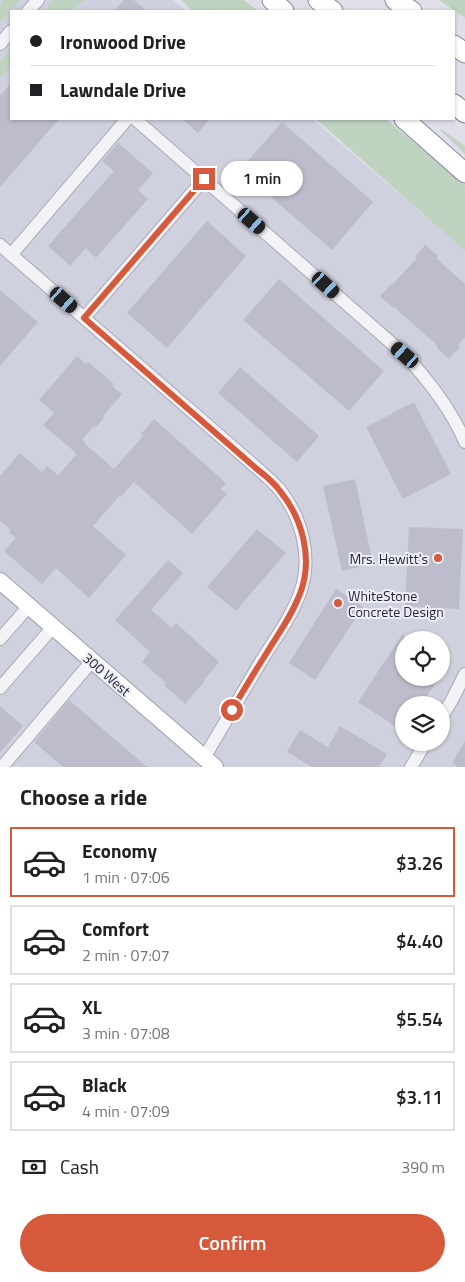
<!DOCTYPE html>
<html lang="en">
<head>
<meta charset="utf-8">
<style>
	body { margin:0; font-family:"Titillium Web",sans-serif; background:#f2f2f2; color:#202124; height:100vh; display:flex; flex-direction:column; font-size:19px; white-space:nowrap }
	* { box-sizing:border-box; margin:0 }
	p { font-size:16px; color:#757577 }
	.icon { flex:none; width:28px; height:28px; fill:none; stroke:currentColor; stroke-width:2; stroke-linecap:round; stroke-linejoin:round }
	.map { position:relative; height:767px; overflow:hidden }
	.panel { display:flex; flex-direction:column; background:#fff; flex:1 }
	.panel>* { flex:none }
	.banner { position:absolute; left:10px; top:10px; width:445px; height:110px; border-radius:0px; box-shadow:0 1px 4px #0004; display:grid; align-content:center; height:110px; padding:0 20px; background:#fff }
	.buttons { position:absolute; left:395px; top:631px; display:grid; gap:10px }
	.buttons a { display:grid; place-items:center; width:55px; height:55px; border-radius:50%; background:#fff; box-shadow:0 1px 4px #0004; font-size:25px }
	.end { position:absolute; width:22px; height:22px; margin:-11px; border:6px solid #d6593b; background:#fff; box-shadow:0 0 0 2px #fff }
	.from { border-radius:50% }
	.bubble { position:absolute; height:35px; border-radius:18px; background:#fff; box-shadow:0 1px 4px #0004; font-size:16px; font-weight:600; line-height:35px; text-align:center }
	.car { position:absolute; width:15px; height:30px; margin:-15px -8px; border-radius:6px; box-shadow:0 0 4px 1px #0007; background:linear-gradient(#222 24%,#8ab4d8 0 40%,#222 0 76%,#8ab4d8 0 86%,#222 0) }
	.banner b { display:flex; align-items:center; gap:18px; height:48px; font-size:19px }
	.banner b+b { border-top:1px solid #e0e0e0 }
	.banner i { width:12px; height:12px; background:#202124 }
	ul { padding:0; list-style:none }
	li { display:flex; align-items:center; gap:15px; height:70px; margin:0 10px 8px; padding:0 10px; border:2px solid #e0e0e0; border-radius:0px }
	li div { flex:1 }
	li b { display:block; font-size:19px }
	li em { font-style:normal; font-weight:600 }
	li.active { border-color:#d6593b }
	li>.icon { width:45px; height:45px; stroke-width:1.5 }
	h2 { padding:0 20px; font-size:22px; line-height:60px }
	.pay { display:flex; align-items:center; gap:12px; height:55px; padding:0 20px; font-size:19px }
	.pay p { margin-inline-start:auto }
	.button { display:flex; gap:10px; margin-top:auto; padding:10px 20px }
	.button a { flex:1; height:58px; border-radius:30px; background:#d6593b; color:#fff; font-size:20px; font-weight:600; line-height:58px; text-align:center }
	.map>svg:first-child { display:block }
	.built { fill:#d0d1de; fill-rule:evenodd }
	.green { fill:#bfd3c1 }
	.building { fill:#bcbccc }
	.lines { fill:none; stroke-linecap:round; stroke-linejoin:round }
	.minor-casing { stroke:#a8a8b7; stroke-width:14 }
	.major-casing { stroke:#9d9fb5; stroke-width:18 }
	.highway-casing { stroke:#8586a1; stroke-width:21 }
	.minor { stroke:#f2f2f7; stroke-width:12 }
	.major { stroke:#fff; stroke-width:16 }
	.highway { stroke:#fff; stroke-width:19 }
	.route { stroke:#d6593b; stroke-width:6 }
	.poi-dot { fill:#d6593b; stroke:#eeeff6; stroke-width:2 }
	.labels { text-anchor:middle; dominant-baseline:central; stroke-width:4; stroke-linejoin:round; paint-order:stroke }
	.poi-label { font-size:14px; fill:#272741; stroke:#eeeff6; text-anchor:end }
	.street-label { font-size:14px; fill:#272741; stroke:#eeeff6 }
</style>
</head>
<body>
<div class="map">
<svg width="465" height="767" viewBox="0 0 465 767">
	<rect width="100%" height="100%" fill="#dfdfe9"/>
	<path class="built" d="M 0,0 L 173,0 L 186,11 L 11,11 L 11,119 L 312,119 L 465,250 L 465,767 L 0,767 ZM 404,640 L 441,640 L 441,678 L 404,678 ZM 404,705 L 441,705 L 441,742 L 404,742 Z"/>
	<path class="green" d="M 3,0 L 20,0 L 0,23 L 0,6 Z
		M 53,0 L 84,0 L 70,11 L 44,11 Z
		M 181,0 L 244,0 L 258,11 L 193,11 Z
		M 439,0 L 465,0 L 465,18 Z
		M 11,49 L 11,66 L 0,77 L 0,62 Z
		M 316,119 L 386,119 L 465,185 L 465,251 Z
		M 441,129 L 465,146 L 465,154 L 440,130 Z"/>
	<path class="building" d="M 124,0 L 134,0 L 147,11 L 114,11 Z
		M 11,83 L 11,119 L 59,119 L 0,187 L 0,96 Z
		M 182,119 L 210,119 L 198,133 Z
		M 282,122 L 373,202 L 332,250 L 240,170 Z
		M 118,143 L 153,173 L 138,190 L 148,199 L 96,258 L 86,248 L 70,266 L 48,246 L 114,171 L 102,161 Z
		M 207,221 L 246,256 L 167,348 L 127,313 Z
		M 425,245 L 438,256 L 436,258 L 465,284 L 465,337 L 458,345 L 460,347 L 449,359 L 437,348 L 438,346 L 394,307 L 393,308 L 380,296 L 391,284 L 392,285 L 416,259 L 415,257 Z
		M 279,279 L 384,371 L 349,411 L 243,320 Z
		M 0,290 L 38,322 L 0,366 Z
		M 77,356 L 86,364 L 88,362 L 114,384 L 112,386 L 122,394 L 103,416 L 104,418 L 96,427 L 94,426 L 82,440 L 85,442 L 84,443 L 114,469 L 143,436 L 141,434 L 154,419 L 226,483 L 221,489 L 227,494 L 192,534 L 134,482 L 121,497 L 120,495 L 93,526 L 126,555 L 89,598 L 56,568 L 42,584 L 19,564 L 4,551 L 16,538 L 9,532 L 11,530 L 0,521 L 0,476 L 20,453 L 42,472 L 47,466 L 58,475 L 77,454 L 43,425 L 54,413 L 39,400 Z
		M 240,367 L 319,436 L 297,462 L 218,393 Z
		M 414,402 L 451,474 L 403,499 L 366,427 Z
		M 355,479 L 373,564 L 342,571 L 323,486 Z
		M 409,527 L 463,529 L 459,609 L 405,606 Z
		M 257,529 L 286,553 L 236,611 L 207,587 Z
		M 168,560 L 183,573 L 151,610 L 172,628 L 176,623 L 219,662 L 204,680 L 205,681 L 185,704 L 164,685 L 166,683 L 142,662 L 150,652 L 115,620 Z
		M 336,589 L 363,607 L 315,680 L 289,663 Z
		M 404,632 L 404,678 L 439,678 L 421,705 L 404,705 L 404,732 L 358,702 Z
		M 69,700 L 147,767 L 63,767 L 34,742 Z
		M 0,706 L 23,726 L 0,753 Z
		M 340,726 L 387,754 L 379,767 L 312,767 L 287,752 L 300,730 L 328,747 Z
		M 465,741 L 465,767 L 458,767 L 452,763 Z"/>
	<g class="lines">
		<defs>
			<path id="minor" d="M 28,11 L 38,0
				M 0,44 L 11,31
				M 135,119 L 405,355 C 429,381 451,409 465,442
				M 0,245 L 258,469 C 266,476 274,483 280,490 C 302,518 312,557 301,590 C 292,617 274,640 260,663 C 241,695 223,726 204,758
				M 11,255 L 127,119
				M 84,318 L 204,179
				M 0,639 L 29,606
				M 0,688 L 53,627
				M 441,718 L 452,700 L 465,674
				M 2,767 L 92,661
				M 411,767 L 426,742"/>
			<path id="major" d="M 0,581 L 215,767"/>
			<path id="highway" d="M 272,0 L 284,11
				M 318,0 L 333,11
				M 395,0 L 412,11
				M 454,45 L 465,53
				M 454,104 L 465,113
				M 404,119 L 465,173"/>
		</defs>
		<use href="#minor" class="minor-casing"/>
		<use href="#major" class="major-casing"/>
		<use href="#highway" class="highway-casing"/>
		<use href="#minor" class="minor"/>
		<use href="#major" class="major"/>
		<use href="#highway" class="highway"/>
	</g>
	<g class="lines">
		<path class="route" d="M 204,179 L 84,318 L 258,470 C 266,476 274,483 280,491 C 302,518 313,557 301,591 C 293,614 278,634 266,654 C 254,673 243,691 232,710"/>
	</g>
	<g class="poi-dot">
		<circle cx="438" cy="558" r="5"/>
		<circle cx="338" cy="603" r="5"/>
	</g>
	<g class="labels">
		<g class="poi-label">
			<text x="428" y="558">Mrs. Hewitt's</text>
			<text x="348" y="595" text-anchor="start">WhiteStone<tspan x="348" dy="16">Concrete Design</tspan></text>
		</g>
		<g class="street-label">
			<text transform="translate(107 674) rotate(41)">300 West</text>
		</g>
	</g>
</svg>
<div class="buttons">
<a><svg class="icon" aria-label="locate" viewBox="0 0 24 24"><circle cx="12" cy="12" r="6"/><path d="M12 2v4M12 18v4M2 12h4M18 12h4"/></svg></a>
<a><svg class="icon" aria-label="layers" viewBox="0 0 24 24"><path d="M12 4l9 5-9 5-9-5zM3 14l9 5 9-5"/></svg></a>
</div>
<i class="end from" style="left:232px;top:710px"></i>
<i class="end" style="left:204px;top:179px"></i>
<div class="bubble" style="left:221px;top:161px;width:82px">1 min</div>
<i class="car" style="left:252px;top:221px;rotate:131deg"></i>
<i class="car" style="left:326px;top:285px;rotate:132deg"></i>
<i class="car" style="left:64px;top:300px;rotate:131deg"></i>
<i class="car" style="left:405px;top:355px;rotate:311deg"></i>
<div class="banner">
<b><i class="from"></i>Ironwood Drive</b>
<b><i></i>Lawndale Drive</b>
</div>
</div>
<section class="panel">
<h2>Choose a ride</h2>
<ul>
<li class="active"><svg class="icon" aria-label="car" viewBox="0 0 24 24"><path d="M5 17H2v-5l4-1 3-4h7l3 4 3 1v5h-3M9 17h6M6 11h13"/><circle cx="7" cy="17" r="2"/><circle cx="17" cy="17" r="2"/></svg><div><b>Economy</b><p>1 min · 07:06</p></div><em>$3.26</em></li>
<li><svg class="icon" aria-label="car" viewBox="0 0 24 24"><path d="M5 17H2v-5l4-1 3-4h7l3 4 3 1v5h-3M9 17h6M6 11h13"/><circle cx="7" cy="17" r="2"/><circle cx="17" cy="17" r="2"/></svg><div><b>Comfort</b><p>2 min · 07:07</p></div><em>$4.40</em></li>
<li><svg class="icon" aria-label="car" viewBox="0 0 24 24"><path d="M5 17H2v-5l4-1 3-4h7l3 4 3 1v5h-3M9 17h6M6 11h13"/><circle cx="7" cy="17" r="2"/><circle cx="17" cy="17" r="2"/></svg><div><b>XL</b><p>3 min · 07:08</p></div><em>$5.54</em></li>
<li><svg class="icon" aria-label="car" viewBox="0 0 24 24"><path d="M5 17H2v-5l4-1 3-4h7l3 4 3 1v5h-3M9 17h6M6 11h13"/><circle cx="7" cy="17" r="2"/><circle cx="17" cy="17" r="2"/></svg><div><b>Black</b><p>4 min · 07:09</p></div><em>$3.11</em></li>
</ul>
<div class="pay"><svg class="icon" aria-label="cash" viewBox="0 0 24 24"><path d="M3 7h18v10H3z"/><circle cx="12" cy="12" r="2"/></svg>Cash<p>390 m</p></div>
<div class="button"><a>Confirm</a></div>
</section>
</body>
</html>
